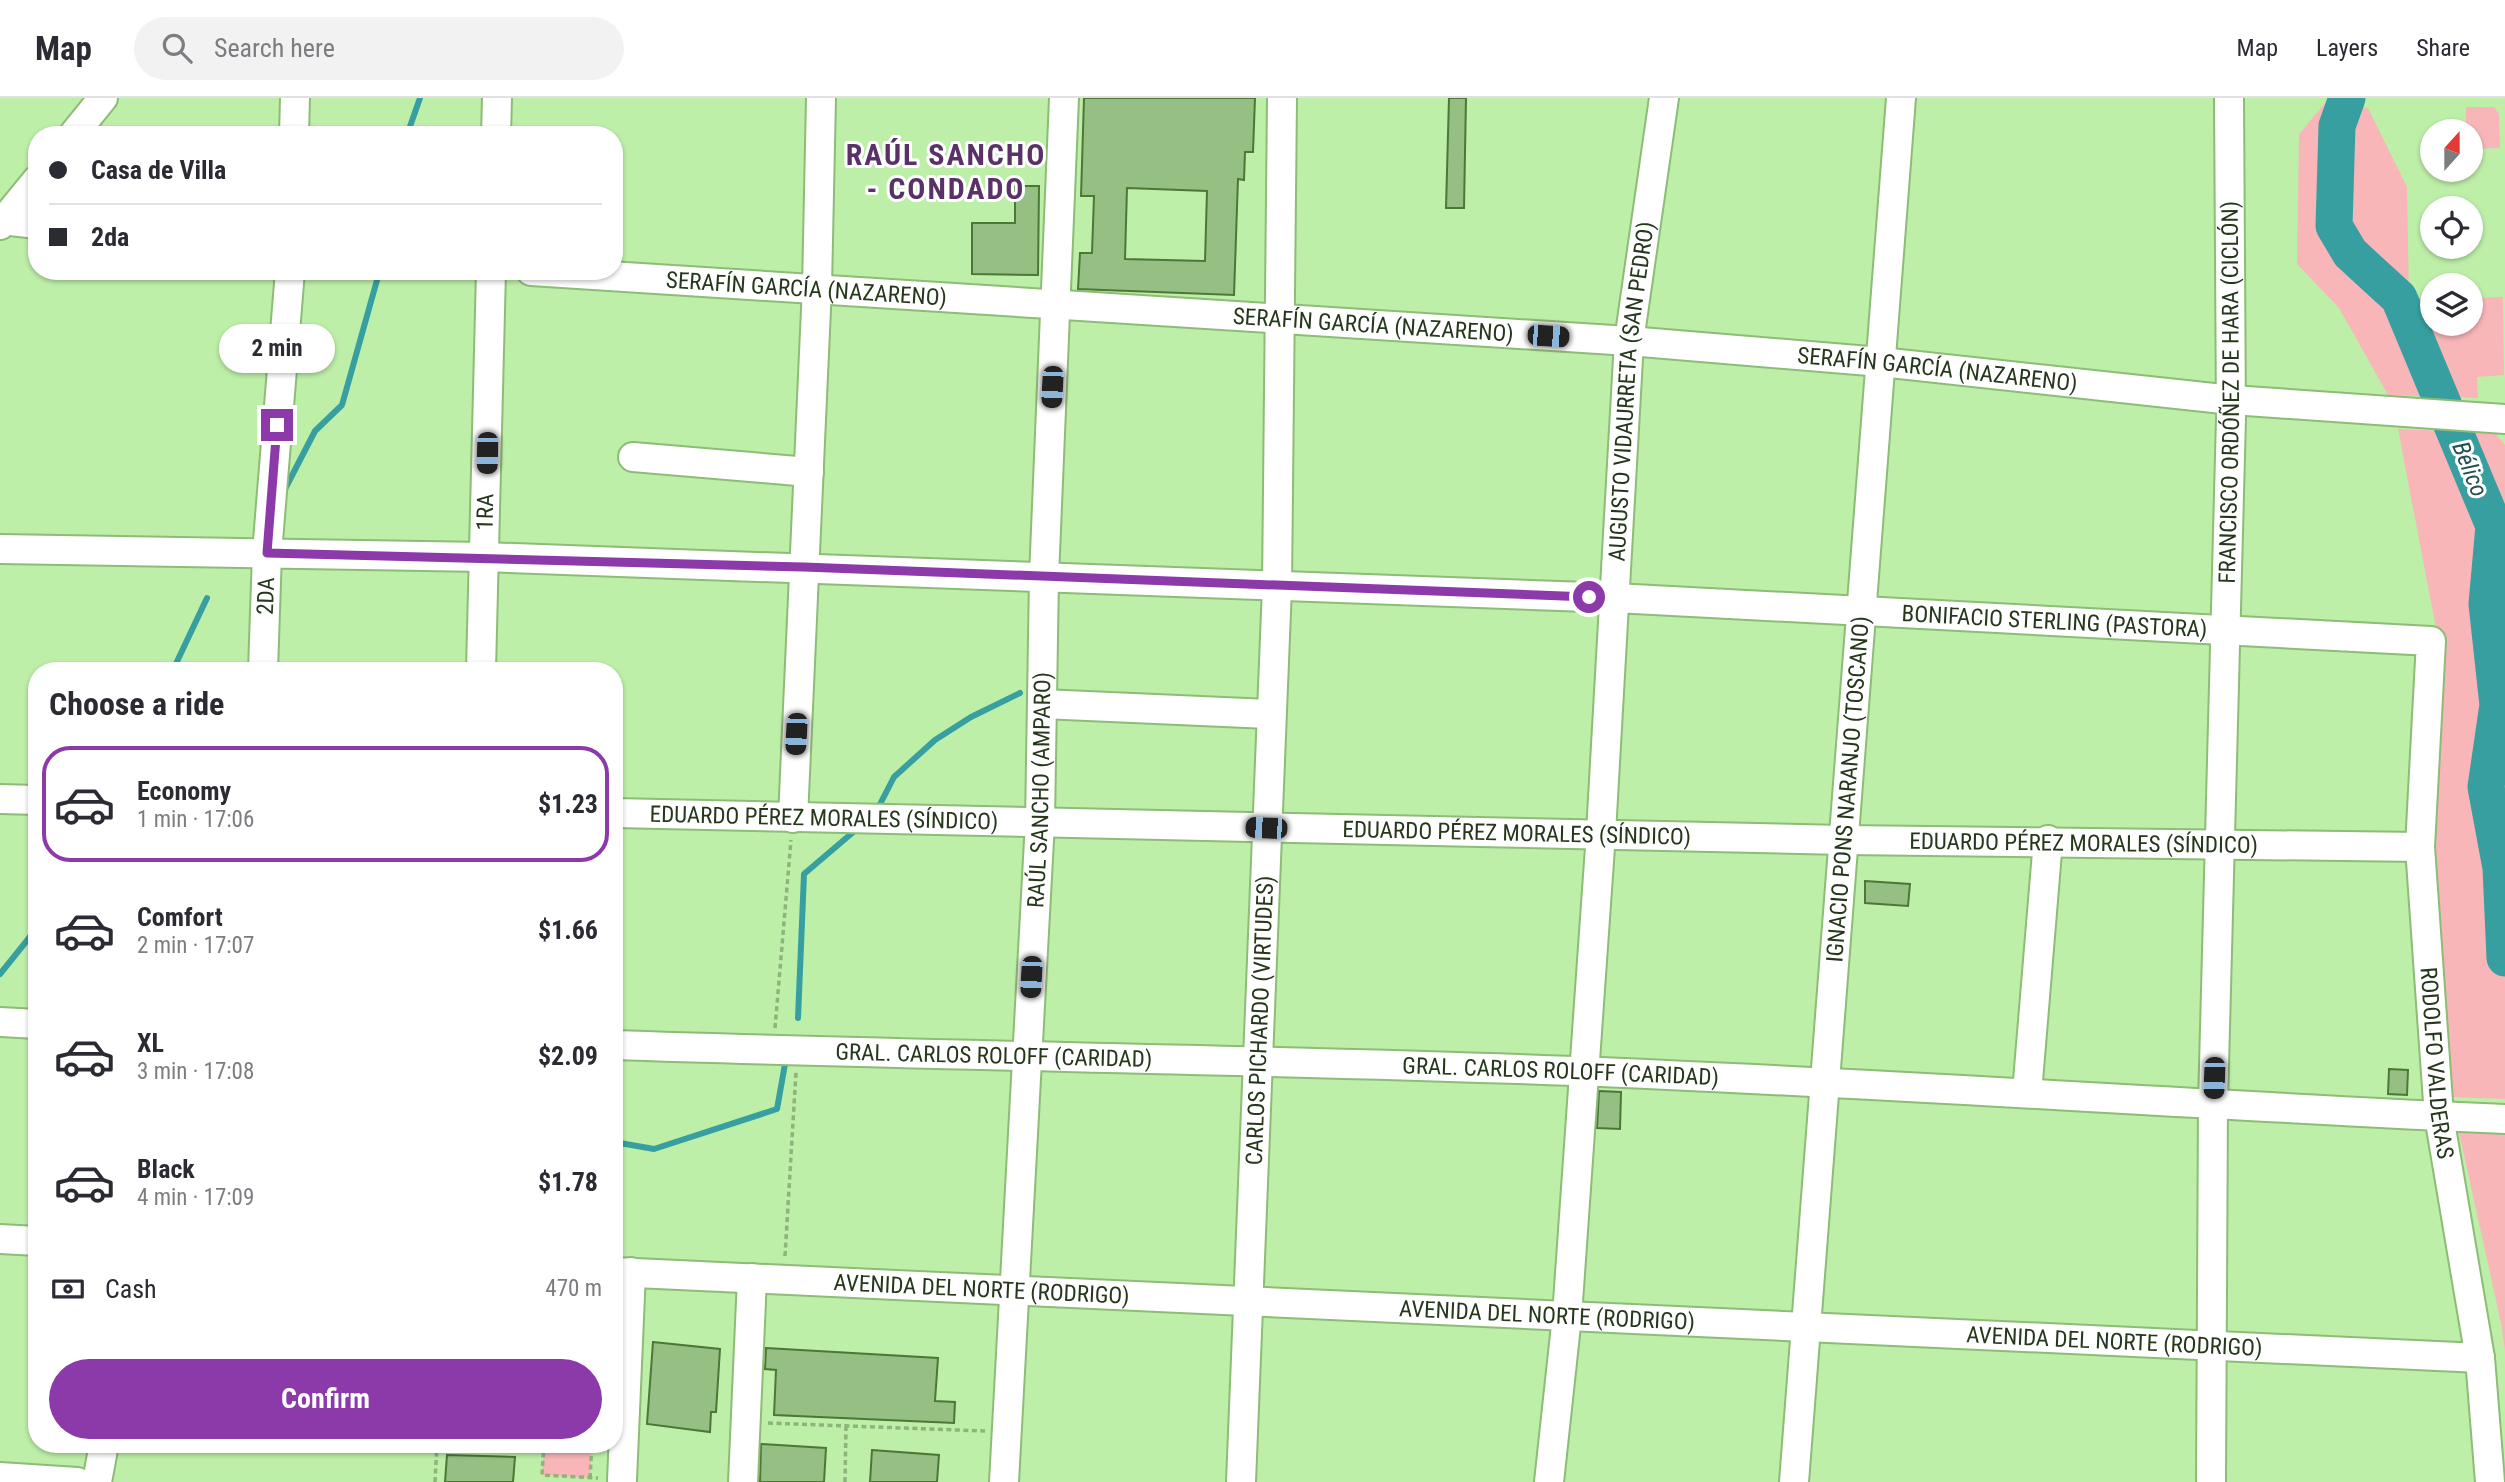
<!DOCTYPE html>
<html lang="en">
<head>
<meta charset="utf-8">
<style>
	body { margin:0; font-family:"Roboto Condensed",sans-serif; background:#f2f2f3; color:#2b2b33; height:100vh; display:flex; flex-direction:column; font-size:26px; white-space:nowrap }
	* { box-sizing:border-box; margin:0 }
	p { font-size:23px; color:#7c7c81 }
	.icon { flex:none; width:38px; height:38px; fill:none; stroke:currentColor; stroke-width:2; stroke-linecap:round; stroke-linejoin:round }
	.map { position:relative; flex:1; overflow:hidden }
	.panel { position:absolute; left:28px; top:564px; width:595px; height:791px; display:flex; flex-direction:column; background:#fff; border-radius:28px; box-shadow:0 2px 5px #0004 }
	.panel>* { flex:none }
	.top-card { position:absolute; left:28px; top:28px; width:595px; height:154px; border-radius:28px; box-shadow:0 2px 5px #0004; display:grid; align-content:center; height:154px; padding:0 21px; background:#fff }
	.needle { width:46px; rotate:21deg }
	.buttons { position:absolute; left:2420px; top:21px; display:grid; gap:14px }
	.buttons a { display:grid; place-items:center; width:63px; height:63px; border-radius:50%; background:#fff; box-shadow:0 2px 5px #0004; font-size:35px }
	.end { position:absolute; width:32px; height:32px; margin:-16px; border:9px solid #8c3aa9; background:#fff; box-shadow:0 0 0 4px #fff }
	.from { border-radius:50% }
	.bubble { position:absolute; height:49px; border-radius:24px; background:#fff; box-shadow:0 2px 5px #0004; font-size:23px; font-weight:700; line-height:49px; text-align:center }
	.car { position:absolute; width:21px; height:42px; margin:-21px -10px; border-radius:9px; box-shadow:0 0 5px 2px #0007; background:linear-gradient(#222 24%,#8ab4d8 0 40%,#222 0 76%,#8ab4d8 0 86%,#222 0) }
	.top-card b { display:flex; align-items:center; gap:24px; height:66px; font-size:26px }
	.top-card b+b { border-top:2px solid #e1e1e2 }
	.top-card i { width:18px; height:18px; background:#2b2b33 }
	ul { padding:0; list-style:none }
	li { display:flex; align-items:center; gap:21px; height:116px; margin:0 14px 10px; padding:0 7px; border:4px solid transparent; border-radius:28px }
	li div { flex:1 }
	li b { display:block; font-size:26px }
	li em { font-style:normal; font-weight:700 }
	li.on { border-color:#8c3aa9 }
	li>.icon { width:63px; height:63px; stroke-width:1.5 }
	h2 { padding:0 21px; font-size:32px; line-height:84px }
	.pay { display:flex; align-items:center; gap:18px; height:77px; padding:0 21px; font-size:26px }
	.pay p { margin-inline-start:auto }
	.primary-button { display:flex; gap:14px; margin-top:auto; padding:14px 21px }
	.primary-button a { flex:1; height:80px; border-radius:42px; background:#8c3aa9; color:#fff; font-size:28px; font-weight:700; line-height:80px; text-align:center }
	header { display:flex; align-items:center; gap:42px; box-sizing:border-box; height:98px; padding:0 35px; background:#fff; border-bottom:2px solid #e1e1e2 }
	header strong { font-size:33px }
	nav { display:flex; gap:38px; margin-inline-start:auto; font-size:24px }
	.search { width:490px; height:63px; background:#f2f2f3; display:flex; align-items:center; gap:18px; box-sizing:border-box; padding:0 24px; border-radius:38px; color:#7c7c81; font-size:26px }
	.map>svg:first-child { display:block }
	.green { fill:#f8b6b9 }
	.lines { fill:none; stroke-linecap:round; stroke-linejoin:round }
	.stream { stroke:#379fa0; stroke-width:6 }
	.river { stroke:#379fa0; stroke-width:37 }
	.building { fill:#96bf83; stroke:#4c7736; stroke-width:2; fill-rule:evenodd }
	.minor-casing { stroke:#8dbc77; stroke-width:32 }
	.path { stroke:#8db47b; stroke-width:3.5; stroke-dasharray:5 3.5; stroke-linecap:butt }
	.minor { stroke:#fff; stroke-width:28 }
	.route { stroke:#8c3aa9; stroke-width:9 }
	.labels { text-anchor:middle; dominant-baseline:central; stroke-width:6; stroke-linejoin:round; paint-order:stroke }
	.street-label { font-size:23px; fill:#26381c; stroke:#fff }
	.water-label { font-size:24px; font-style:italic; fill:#235050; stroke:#fff }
	.district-label { font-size:30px; font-weight:bold; letter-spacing:2px; fill:#593168; stroke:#fff }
</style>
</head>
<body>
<header>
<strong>Map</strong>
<div class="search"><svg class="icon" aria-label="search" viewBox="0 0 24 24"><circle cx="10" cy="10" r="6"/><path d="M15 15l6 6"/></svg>Search here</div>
<nav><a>Map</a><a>Layers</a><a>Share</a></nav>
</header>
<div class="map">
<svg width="2505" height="1384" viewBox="0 0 2505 1384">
	<rect width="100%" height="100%" fill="#beefa8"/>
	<path class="green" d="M 2325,5 L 2368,10 L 2407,89 L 2409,200 L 2432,200 L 2432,226 L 2471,226 L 2471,200 L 2503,199 L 2504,277 L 2477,279 L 2478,300 L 2388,297 L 2339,210 L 2297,166 L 2299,36 Z
		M 2466,9 L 2494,9 L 2499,16 L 2500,50 L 2471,51 L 2471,33 L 2466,33 Z
		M 2398,331 L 2495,335 L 2505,347 L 2505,1001 L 2451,999 L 2431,755 L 2438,541 Z
		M 2458,1030 L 2505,1031 L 2505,1252 L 2501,1225 Z
		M 544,1346 L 592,1346 L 590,1380 L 542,1377 Z"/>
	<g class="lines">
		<path class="stream" d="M 407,37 L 420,0
			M 284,393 L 315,333 L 342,307 L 379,175
			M 173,572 L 207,500
			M 876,714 L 894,679 L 935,642 L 971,619 L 1020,595
			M 0,876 L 37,830
			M 798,920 L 804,776 L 858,730
			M 614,1044 L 654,1051 L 777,1011 L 785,966"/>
		<path class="river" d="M 2347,0 L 2337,28 L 2334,128 L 2350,155 L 2399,200 L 2494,428 L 2487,506 L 2498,607 L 2486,689 L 2501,770 L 2505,860"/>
	</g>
	<path class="building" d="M 1084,0 L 1255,0 L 1253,54 L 1245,54 L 1244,82 L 1238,81 L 1234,197 L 1078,191 L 1080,155 L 1092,155 L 1094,98 L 1081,98 ZM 1127,90 L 1207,93 L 1205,163 L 1125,161 Z
		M 1449,0 L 1466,0 L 1464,110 L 1446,110 Z
		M 1015,88 L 1039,88 L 1038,177 L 972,176 L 972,125 L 1015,125 Z
		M 1865,783 L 1910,786 L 1908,808 L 1865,805 Z
		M 2389,971 L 2408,972 L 2407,997 L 2388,996 Z
		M 1599,993 L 1621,994 L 1620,1031 L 1597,1030 Z
		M 653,1244 L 720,1251 L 716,1314 L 711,1314 L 710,1334 L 647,1326 Z
		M 766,1250 L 938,1260 L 935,1303 L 955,1304 L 954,1325 L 774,1317 L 776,1272 L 765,1271 Z
		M 761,1346 L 826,1350 L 824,1384 L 760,1384 Z
		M 872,1352 L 939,1357 L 937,1384 L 870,1384 Z
		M 447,1357 L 515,1359 L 513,1384 L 445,1384 Z"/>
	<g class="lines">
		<defs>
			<g id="minor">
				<path d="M 73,37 L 103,0"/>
				<path d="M 294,37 L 295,0"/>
				<path d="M 496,37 L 497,0"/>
				<path d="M 0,122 L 37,126"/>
				<path d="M 0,127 L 37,82"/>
				<path id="s1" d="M 531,173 L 1629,243 L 1881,264 L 2232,302 L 2505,321"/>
				<path d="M 633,359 L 809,374"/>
				<path id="s2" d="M 0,451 L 484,459 L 1615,500 L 2431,543 L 2420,749 L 2439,1018 L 2480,1260 L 2490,1384"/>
				<path id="s3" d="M 263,572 L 267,455 L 290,173"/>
				<path id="s4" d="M 481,572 L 491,173"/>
				<path d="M 1042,606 L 1269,616"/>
				<path d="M 0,701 L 37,702"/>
				<path id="s5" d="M 614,715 L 1844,742 L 2420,749"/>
				<path d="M 793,720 L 817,189 L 821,0"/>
				<path d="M 0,924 L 37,926"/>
				<path id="s6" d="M 614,947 C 934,958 1254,961 1574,973 C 1885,985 2195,1007 2505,1021"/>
				<path d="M 2027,995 L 2048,742"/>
				<path d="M 0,1141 L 37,1143"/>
				<path id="s7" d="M 614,1174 L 2480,1260"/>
				<path d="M 0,1379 L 77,1384"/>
				<path d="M 622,1382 L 631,1174"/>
				<path d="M 97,1384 L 104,1346"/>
				<path d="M 743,1384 L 752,1180"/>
				<path id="s8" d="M 1004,1384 L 1040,724 L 1044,479 L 1064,0"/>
				<path id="s9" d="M 1241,1384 L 1277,489 L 1282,0"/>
				<path id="s10" d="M 1549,1384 L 1567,1218 L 1601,735 L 1629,243 L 1664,0"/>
				<path id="s11" d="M 1794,1384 L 1901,0"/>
				<path id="s12" d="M 2211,1384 L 2213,1006 L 2231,320 L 2229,0"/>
			</g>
		</defs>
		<use href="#minor" class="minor-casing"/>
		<path class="path" d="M 775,930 L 791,742
			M 785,1158 L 796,974
			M 768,1325 L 985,1333
			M 544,1346 L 542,1377 L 598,1380
			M 590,1380 L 592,1346
			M 435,1384 L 437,1346
			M 845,1384 L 846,1328"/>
		<use href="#minor" class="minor"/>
	</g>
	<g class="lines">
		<path class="route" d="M 277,327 L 267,455 L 804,469 L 1589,499"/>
	</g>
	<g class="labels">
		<g class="street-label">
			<text stroke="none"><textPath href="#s1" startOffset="276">SERAFÍN GARCÍA (NAZARENO)</textPath></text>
			<text stroke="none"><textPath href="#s1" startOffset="844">SERAFÍN GARCÍA (NAZARENO)</textPath></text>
			<text stroke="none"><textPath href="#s1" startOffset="1410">SERAFÍN GARCÍA (NAZARENO)</textPath></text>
			<text stroke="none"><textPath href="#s12" startOffset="1090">FRANCISCO ORDÓÑEZ DE HARA (CICLÓN)</textPath></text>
			<text stroke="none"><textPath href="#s10" startOffset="1094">AUGUSTO VIDAURRETA (SAN PEDRO)</textPath></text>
			<text stroke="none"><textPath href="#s4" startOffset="158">1RA</textPath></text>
			<text stroke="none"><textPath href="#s3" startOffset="74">2DA</textPath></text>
			<text stroke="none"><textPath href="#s2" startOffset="2056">BONIFACIO STERLING (PASTORA)</textPath></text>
			<text stroke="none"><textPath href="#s8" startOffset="693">RAÚL SANCHO (AMPARO)</textPath></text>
			<text stroke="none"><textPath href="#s11" startOffset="695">IGNACIO PONS NARANJO (TOSCANO)</textPath></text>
			<text stroke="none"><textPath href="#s5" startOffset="210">EDUARDO PÉREZ MORALES (SÍNDICO)</textPath></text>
			<text stroke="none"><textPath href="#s5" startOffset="903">EDUARDO PÉREZ MORALES (SÍNDICO)</textPath></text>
			<text stroke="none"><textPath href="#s5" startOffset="1470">EDUARDO PÉREZ MORALES (SÍNDICO)</textPath></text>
			<text stroke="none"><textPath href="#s9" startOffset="462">CARLOS PICHARDO (VIRTUDES)</textPath></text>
			<text stroke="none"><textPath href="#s6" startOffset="380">GRAL. CARLOS ROLOFF (CARIDAD)</textPath></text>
			<text stroke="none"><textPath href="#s2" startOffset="2856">RODOLFO VALDERAS</textPath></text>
			<text stroke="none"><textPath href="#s6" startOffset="947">GRAL. CARLOS ROLOFF (CARIDAD)</textPath></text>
			<text stroke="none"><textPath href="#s7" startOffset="368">AVENIDA DEL NORTE (RODRIGO)</textPath></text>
			<text stroke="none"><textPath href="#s7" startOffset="934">AVENIDA DEL NORTE (RODRIGO)</textPath></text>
			<text stroke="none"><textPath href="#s7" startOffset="1502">AVENIDA DEL NORTE (RODRIGO)</textPath></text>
		</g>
		<g class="water-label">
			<text transform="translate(2470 371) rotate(68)">Bélico</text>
		</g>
		<g class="district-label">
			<text x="946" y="56">RAÚL SANCHO<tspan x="946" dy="34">- CONDADO</tspan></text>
		</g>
	</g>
</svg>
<div class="buttons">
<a><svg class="needle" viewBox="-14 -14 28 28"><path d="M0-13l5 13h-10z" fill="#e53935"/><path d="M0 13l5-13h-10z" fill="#7c7c81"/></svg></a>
<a><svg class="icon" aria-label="locate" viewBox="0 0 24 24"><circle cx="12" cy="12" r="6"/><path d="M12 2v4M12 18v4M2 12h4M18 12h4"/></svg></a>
<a><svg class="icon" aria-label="layers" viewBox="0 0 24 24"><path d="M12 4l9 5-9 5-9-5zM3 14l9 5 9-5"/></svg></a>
</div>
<i class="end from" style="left:1589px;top:499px"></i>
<i class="end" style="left:277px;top:327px"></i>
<div class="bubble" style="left:219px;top:226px;width:116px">2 min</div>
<i class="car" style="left:1548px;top:238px;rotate:94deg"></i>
<i class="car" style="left:1052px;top:289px;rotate:183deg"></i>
<i class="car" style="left:487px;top:355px;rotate:181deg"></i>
<i class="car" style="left:796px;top:636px;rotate:183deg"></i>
<i class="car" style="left:1266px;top:730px;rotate:272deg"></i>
<i class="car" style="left:1031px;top:879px;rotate:183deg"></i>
<i class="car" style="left:2214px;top:980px;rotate:182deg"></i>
<div class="top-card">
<b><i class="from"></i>Casa de Villa</b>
<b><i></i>2da</b>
</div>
<section class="panel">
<h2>Choose a ride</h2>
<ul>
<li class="on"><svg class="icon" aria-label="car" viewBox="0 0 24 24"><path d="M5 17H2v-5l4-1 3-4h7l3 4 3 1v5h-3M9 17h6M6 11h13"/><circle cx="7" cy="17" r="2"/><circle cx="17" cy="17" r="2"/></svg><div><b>Economy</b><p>1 min · 17:06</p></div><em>$1.23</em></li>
<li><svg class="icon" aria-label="car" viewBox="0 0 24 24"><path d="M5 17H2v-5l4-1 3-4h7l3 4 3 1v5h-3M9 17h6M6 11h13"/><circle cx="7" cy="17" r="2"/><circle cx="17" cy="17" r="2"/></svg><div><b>Comfort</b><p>2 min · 17:07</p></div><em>$1.66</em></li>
<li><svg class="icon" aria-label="car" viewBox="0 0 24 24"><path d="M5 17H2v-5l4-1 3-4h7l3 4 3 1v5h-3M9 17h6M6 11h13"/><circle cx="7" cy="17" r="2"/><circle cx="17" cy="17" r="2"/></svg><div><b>XL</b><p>3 min · 17:08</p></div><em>$2.09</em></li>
<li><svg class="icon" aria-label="car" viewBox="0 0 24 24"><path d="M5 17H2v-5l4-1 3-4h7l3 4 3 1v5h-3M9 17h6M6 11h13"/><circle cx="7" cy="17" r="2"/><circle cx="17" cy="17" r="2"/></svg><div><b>Black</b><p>4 min · 17:09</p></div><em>$1.78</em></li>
</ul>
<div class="pay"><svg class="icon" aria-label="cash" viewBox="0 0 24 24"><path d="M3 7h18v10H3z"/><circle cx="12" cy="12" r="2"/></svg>Cash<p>470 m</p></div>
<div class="primary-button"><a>Confirm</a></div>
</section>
</div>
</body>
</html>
